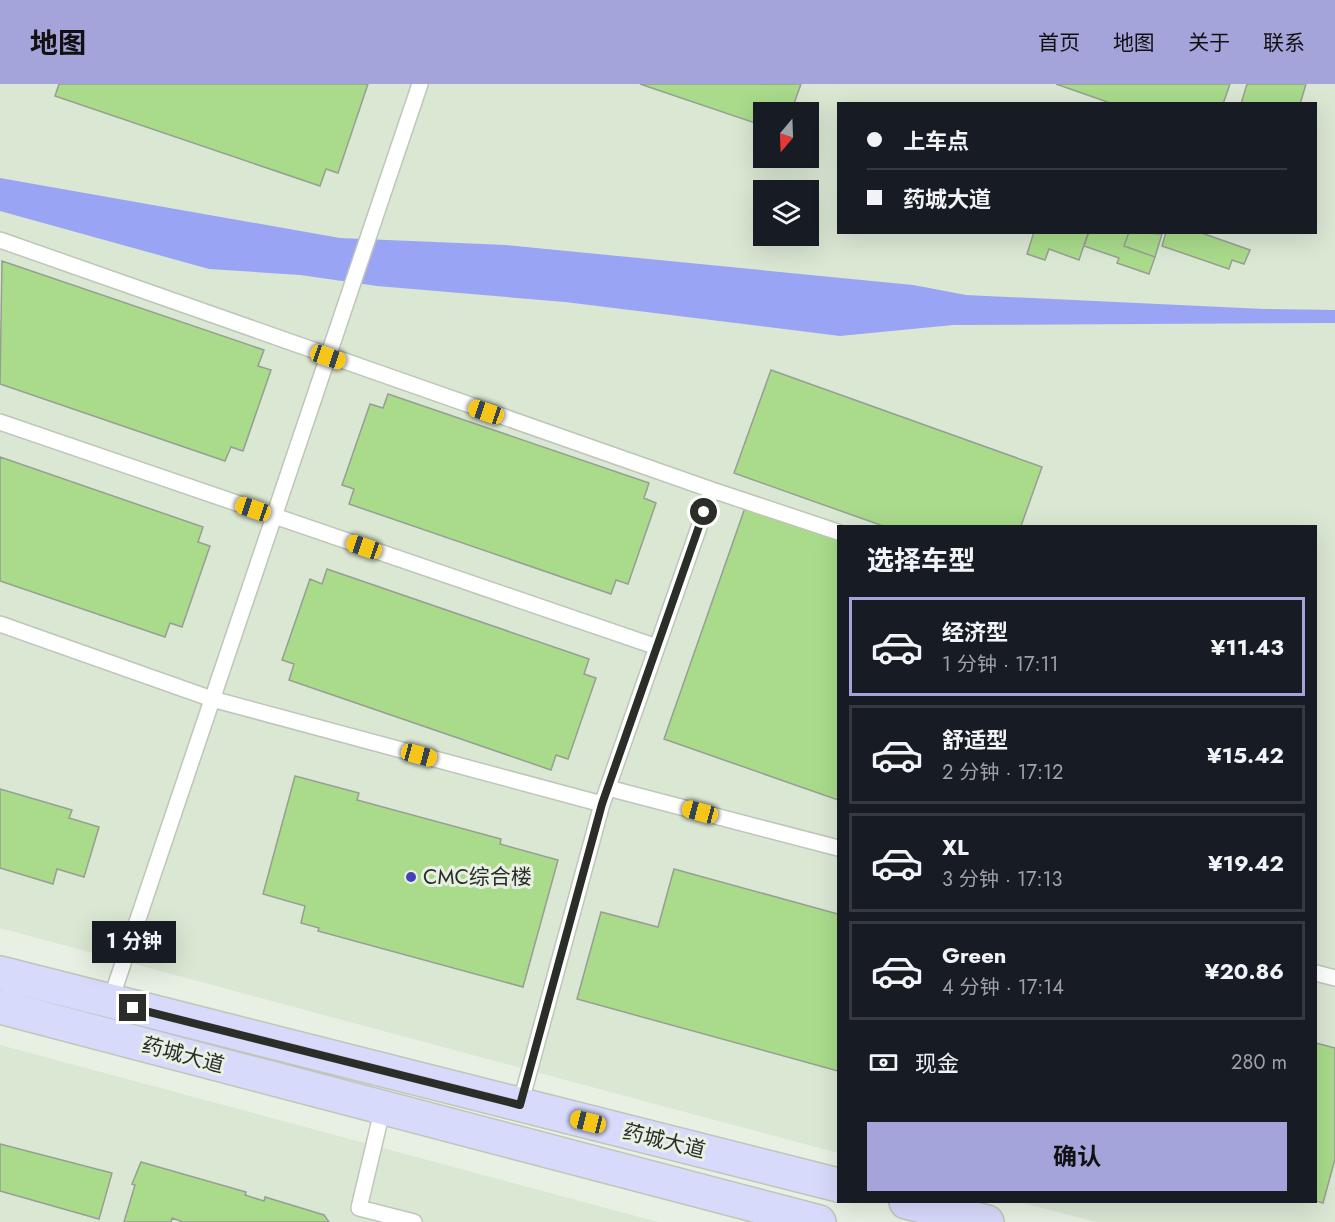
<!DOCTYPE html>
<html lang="zh">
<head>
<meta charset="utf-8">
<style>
	body { margin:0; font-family:Jost,"Noto Sans SC",sans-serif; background:#242831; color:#f1f3f6; height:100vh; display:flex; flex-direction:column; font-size:22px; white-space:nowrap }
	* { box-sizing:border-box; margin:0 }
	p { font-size:20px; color:#9ea1a6 }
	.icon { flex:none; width:33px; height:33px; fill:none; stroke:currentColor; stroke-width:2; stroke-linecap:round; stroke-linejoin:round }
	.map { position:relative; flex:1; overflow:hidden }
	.drawer { position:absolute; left:837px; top:441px; width:480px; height:678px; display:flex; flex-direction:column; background:#171b24; border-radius:0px; box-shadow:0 6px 24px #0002 }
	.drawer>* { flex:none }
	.hud { position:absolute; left:837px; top:18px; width:480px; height:132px; border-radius:0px; box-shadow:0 6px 24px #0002; display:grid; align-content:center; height:132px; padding:0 30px; background:#171b24 }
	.needle { width:39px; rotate:199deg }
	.controls { position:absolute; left:753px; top:18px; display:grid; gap:12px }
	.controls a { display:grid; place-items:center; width:66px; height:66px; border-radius:0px; background:#171b24; box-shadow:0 6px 24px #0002; font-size:30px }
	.end { position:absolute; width:27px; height:27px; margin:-14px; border:8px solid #2a2d28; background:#fff; box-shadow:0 0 0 3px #fff }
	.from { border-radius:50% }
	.bubble { position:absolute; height:42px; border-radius:0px; background:#171b24; box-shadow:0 6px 24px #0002; font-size:20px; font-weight:700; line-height:42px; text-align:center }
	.car { position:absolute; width:18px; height:36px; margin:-18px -9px; border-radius:8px; box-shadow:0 0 4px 2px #0007; background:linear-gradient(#f5c518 24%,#345 0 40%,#f5c518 0 76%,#345 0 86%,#f5c518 0) }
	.hud b { display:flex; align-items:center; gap:21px; height:57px; font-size:22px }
	.hud b+b { border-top:2px solid #363941 }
	.hud i { width:15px; height:15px; background:#f1f3f6 }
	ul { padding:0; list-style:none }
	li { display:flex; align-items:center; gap:18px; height:99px; margin:0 12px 9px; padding:0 18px; border:3px solid #363941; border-radius:0px }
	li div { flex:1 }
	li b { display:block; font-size:22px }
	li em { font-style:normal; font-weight:700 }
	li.on { border-color:#a4a3da }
	li>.icon { width:54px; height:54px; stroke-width:1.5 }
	h2 { padding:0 30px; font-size:27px; line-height:72px }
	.pay { display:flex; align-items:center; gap:15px; height:66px; padding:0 30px; font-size:22px }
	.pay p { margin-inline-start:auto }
	.action { display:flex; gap:12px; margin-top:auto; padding:12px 30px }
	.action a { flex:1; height:69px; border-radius:0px; background:#a4a3da; color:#111; font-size:24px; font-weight:700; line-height:69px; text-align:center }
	header { display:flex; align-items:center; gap:36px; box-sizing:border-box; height:84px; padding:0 30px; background:#a4a3da; color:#111 }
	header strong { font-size:28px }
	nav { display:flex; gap:33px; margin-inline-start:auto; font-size:21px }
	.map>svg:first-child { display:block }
	.built { fill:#dae7d3; fill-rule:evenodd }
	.water { fill:#9aa4f5 }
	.building { fill:#a9db8b; stroke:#979f93; stroke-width:1.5 }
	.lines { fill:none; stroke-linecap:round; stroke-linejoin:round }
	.lane-casing { stroke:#bec6b9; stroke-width:18 }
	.secondary-casing { stroke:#bec6b9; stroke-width:36 }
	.lane { stroke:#fff; stroke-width:15 }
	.secondary { stroke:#d7dafb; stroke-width:33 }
	.route { stroke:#2a2d28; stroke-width:8 }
	.poi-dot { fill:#4642b7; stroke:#e7f0e3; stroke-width:2 }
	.labels { text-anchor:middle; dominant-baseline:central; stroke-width:6; stroke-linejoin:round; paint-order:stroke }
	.poi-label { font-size:21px; fill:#2a2d28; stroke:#e7f0e3; text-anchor:start }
	.street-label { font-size:21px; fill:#2a2d28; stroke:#e7f0e3 }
</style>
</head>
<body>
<header>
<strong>地图</strong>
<nav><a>首页</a><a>地图</a><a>关于</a><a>联系</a></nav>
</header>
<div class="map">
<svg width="1335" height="1138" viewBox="0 0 1335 1138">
	<rect width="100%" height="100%" fill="#e7f0e3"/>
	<path class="built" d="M 0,0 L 1335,0 L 1335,1138 L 1096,1138 L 1019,1118 L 1316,1118 L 1316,442 L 838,442 L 838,1069 L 0,844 ZM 838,20 L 1316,20 L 1316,148 L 838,148 ZM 764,28 L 808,28 L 808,74 L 764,74 ZM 764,106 L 808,106 L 808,152 L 764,152 Z
		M 0,961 L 658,1138 L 0,1138 Z"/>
	<path class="water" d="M 0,94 L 340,154 L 506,161 L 913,201 L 966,211 L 1264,225 L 1335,226 L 1335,239 L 953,241 L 840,252 L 565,218 L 377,202 L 300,191 L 209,185 L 0,127 Z"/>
	<path class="building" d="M 59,0 L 368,0 L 338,89 L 326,85 L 320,102 L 55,12 Z
		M 640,0 L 801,0 L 791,28 L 764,28 L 764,42 Z
		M 1056,0 L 1230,0 L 1223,20 L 1113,20 Z
		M 1247,0 L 1306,0 L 1300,20 L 1241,20 Z
		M 1034,148 L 1086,148 L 1088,149 L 1079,176 L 1049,165 L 1045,176 L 1027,170 Z
		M 1129,148 L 1162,150 L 1155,173 L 1124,162 Z
		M 1129,148 L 1124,162 L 1155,173 L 1149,190 L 1117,179 L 1119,174 L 1084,162 L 1089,148 Z
		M 1166,148 L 1199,148 L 1250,166 L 1244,180 L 1232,176 L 1229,185 L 1162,162 Z
		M 2,177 L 264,266 L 258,282 L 271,286 L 243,367 L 231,363 L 225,377 L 0,300 Z
		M 771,286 L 1042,383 L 1021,442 L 883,442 L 734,389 Z
		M 388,310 L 649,399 L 644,414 L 656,419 L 628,500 L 616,496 L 611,510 L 349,420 L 354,405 L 342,401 L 370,320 L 383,324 Z
		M 0,373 L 203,443 L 198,458 L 210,462 L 182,543 L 170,539 L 165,553 L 0,497 Z
		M 746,421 L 838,453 L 838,716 L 664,655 Z
		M 327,485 L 589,575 L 584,590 L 596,594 L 568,675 L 556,671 L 551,686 L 289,596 L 294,580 L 282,576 L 310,495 L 322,500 Z
		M 295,692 L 359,709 L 357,716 L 501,755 L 500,760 L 558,776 L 523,903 L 318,847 L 319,844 L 301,839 L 305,822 L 263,810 Z
		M 0,705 L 72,726 L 69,734 L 99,743 L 84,793 L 57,785 L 53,800 L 0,784 Z
		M 674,785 L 838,830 L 838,987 L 577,915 L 601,828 L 658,843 Z
		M 1316,959 L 1335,964 L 1335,1075 L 1323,1119 L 1316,1117 Z
		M 0,1060 L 112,1089 L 99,1135 L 0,1107 Z
		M 141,1078 L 246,1108 L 245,1111 L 264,1117 L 265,1113 L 324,1131 L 329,1138 L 183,1138 L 172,1134 L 171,1138 L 124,1138 L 135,1101 L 132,1100 Z"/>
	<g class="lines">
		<defs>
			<path id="lane" d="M 0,156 L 712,406 L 602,720 L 520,1021
				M 0,338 L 657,563
				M 712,406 L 838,448
				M 0,540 L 212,615 L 602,720
				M 608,704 L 838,764
				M 1316,889 L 1335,894
				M 110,918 L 420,0
				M 383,1023 L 359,1124 L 414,1138"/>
			<path id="secondary" d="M 0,889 L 838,1101
				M 0,923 L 819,1138
				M 906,1118 L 987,1138"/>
		</defs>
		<use href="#lane" class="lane-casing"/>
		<use href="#secondary" class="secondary-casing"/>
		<use href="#lane" class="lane"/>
		<use href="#secondary" class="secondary"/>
	</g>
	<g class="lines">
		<path class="route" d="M 133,924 L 520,1021 L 602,720 L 704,428"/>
	</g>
	<circle class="poi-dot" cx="411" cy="793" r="6"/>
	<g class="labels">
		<g class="poi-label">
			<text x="423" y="793">CMC综合楼</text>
		</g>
		<g class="street-label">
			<text transform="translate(183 971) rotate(15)">药城大道</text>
			<text transform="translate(664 1057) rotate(14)">药城大道</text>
		</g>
	</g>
</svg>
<div class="controls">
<a><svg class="needle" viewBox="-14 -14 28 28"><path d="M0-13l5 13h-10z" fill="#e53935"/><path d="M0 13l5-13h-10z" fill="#9ea1a6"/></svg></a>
<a><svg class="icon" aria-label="layers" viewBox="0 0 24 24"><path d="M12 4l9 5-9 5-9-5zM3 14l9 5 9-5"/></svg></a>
</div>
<i class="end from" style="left:704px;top:428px"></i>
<i class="end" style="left:133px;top:924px"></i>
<div class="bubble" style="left:92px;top:837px;width:84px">1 分钟</div>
<i class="car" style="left:328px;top:273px;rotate:109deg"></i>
<i class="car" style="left:486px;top:328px;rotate:289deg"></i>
<i class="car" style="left:253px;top:425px;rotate:289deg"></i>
<i class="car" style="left:364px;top:463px;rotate:289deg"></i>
<i class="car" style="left:419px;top:671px;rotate:105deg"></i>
<i class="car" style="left:700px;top:728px;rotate:285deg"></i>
<i class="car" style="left:588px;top:1038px;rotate:284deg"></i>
<div class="hud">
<b><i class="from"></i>上车点</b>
<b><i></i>药城大道</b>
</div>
<section class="drawer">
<h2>选择车型</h2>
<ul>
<li class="on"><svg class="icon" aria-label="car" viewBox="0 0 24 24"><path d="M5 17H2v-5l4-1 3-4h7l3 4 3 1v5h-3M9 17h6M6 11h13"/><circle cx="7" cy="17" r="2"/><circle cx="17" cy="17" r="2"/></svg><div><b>经济型</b><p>1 分钟 · 17:11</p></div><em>¥11.43</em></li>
<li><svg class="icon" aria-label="car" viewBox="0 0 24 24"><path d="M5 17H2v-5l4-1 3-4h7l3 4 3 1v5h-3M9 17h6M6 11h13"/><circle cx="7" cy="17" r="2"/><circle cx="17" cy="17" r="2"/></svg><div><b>舒适型</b><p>2 分钟 · 17:12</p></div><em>¥15.42</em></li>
<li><svg class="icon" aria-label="car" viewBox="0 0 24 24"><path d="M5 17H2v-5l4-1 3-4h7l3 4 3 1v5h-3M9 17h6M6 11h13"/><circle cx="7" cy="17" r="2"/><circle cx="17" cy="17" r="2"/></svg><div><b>XL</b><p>3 分钟 · 17:13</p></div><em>¥19.42</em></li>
<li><svg class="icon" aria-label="car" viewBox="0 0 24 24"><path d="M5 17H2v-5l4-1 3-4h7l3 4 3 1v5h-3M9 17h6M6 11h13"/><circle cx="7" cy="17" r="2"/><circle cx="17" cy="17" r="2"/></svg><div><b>Green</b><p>4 分钟 · 17:14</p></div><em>¥20.86</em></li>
</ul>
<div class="pay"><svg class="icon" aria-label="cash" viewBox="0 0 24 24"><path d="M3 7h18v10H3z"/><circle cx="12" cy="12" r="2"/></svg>现金<p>280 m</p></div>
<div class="action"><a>确认</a></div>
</section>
</div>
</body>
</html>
